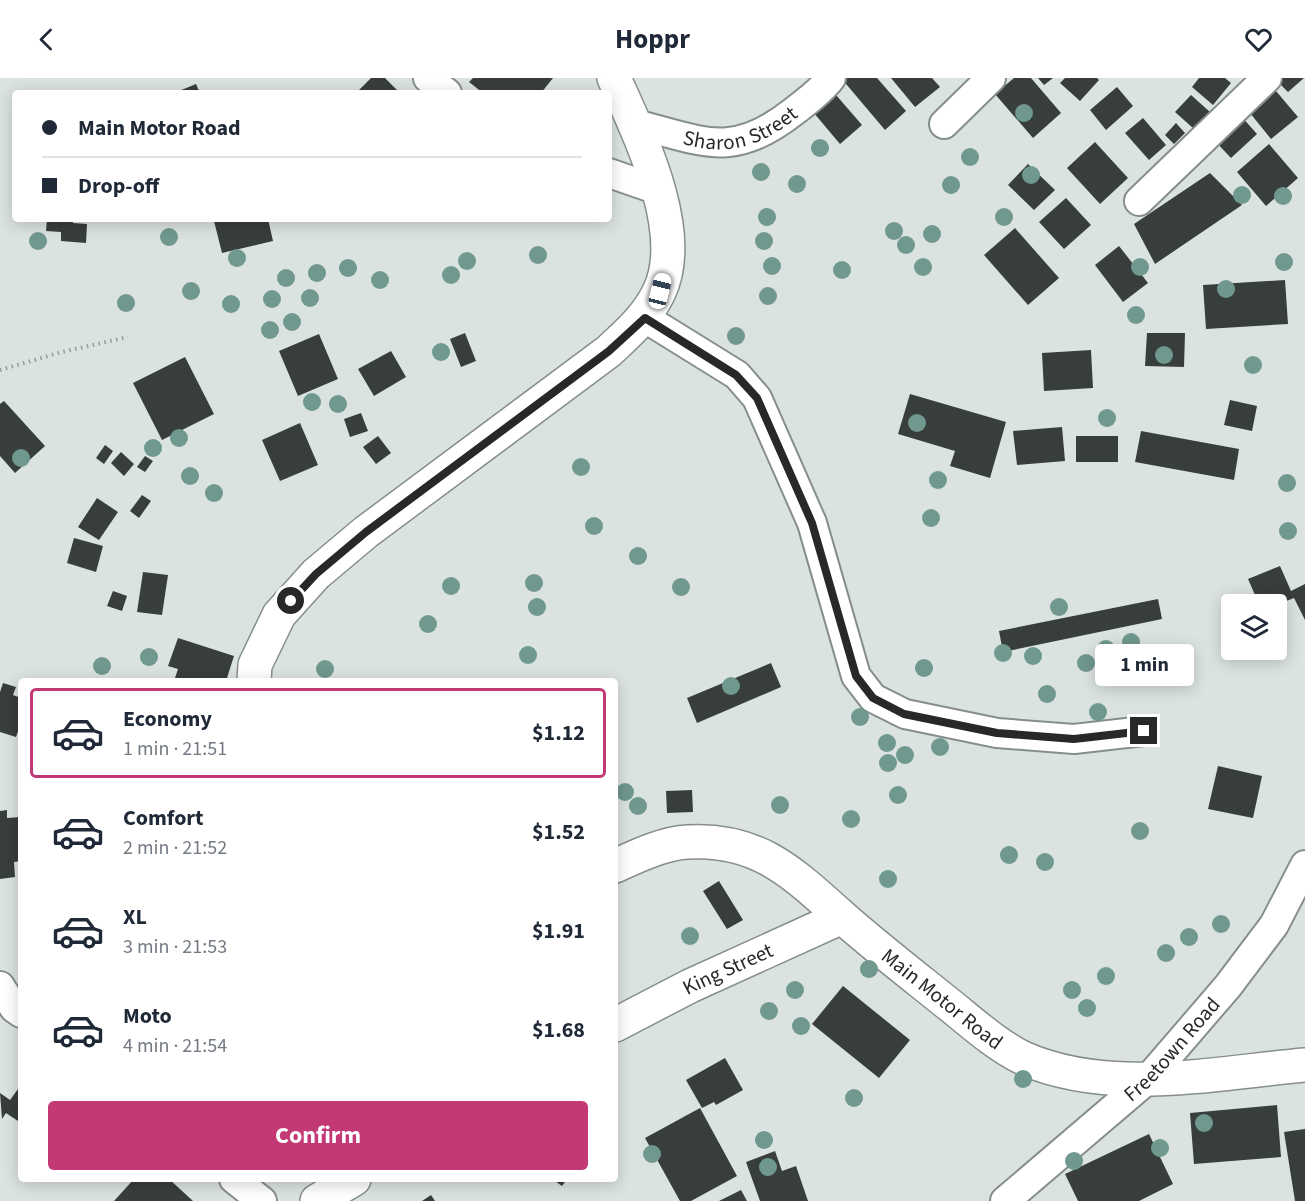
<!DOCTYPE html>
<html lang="en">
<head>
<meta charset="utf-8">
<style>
	body { margin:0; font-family:"Source Sans 3",sans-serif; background:#f6f6f7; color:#1f2937; height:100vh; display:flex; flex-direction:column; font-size:22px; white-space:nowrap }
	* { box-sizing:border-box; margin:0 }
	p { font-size:20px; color:#747a83 }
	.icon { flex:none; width:33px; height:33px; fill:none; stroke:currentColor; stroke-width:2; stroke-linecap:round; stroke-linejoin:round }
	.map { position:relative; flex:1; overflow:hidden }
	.panel { position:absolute; left:18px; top:600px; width:600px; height:504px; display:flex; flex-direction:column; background:#fff; border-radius:6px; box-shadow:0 3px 15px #0003 }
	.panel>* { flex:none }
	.guide { position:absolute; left:12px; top:12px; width:600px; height:132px; border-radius:6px; box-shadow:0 3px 15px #0003; display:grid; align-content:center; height:132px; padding:0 30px; background:#fff }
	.fabs { position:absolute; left:1221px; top:516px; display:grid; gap:12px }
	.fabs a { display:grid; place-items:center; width:66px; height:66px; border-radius:6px; background:#fff; box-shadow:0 3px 15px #0003; font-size:30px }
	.end { position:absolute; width:27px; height:27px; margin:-14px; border:8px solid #262928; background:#fff; box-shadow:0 0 0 3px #fff }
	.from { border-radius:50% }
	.bubble { position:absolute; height:42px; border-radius:6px; background:#fff; box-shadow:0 3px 15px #0003; font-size:20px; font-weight:700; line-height:42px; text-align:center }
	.car { position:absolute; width:18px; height:36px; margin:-18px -9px; border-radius:8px; box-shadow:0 0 4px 2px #0007; background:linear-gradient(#fff 24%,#345 0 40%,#fff 0 76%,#345 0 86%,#fff 0) }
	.guide b { display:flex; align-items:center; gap:21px; height:57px; font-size:22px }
	.guide b+b { border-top:2px solid #e0e1e3 }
	.guide i { width:15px; height:15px; background:#1f2937 }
	ul { padding:10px 0 0; list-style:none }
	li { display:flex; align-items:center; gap:18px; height:90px; margin:0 12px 9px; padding:0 18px; border:3px solid transparent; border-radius:6px }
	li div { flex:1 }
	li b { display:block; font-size:22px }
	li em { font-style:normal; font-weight:700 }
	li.current { border-color:#c23976 }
	li>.icon { width:54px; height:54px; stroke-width:1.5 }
	.primary-button { display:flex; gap:12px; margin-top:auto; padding:12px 30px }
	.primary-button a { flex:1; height:69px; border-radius:6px; background:#c23976; color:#fff; font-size:24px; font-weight:700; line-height:69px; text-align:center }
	header { display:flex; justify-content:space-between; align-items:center; height:78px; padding:0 30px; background:#fff; font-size:27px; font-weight:700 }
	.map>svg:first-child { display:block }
	.building { fill:#373e3c }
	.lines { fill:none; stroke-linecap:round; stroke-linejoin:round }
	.minor-casing { stroke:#868e8b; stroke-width:32 }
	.major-casing { stroke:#868e8b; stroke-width:36 }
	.path { stroke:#959b99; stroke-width:4; stroke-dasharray:1.5 4.5; stroke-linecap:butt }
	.minor { stroke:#fff; stroke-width:28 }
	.major { stroke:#fff; stroke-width:33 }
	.tree { fill:#70988f }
	.route { stroke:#262928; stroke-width:8 }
	.labels { text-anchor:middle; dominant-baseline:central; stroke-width:6; stroke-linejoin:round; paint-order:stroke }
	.street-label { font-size:21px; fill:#262928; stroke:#fff }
</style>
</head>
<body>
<header><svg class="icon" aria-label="back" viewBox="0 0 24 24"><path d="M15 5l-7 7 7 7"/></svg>Hoppr<svg class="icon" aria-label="heart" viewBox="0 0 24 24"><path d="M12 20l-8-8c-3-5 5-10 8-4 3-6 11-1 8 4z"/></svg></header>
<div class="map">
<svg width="1305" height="1123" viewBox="0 0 1305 1123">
	<rect width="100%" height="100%" fill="#dbe3e0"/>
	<path class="building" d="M 371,0 L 385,0 L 400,15 L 356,15 Z
		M 473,0 L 553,0 L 541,15 L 483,15 L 469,4 Z
		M 841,0 L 877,0 L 906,33 L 885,52 Z
		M 891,0 L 932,0 L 940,9 L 915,29 Z
		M 1014,0 L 1031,0 L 1061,35 L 1033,60 L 995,16 Z
		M 1038,0 L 1053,0 L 1044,7 Z
		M 1065,0 L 1097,0 L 1099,2 L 1080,23 L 1060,5 Z
		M 1199,0 L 1225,0 L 1231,5 L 1213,27 L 1192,9 Z
		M 1274,0 L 1304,0 L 1288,14 Z
		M 196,6 L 200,15 L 174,15 Z
		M 1117,9 L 1133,28 L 1106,52 L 1090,32 Z
		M 830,10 L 862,47 L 840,66 L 808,28 Z
		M 1276,13 L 1298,39 L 1271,61 L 1250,35 Z
		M 1191,17 L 1210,34 L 1194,51 L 1175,34 Z
		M 1241,38 L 1257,56 L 1231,80 L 1215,63 Z
		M 1143,40 L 1166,67 L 1149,82 L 1125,55 Z
		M 1176,45 L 1185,55 L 1174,66 L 1165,57 Z
		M 1095,64 L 1128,100 L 1100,126 L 1067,90 Z
		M 1269,66 L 1298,100 L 1266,128 L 1237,94 Z
		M 1028,86 L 1055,112 L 1034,132 L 1008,107 Z
		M 1210,95 L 1242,127 L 1155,186 L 1134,146 Z
		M 1066,120 L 1091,147 L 1064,171 L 1039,144 Z
		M 47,141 L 73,141 L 73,145 L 87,146 L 86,165 L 61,163 L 61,154 L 46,153 Z
		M 221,141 L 268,141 L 273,163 L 222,175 L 214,143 Z
		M 1015,150 L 1059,200 L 1028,227 L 984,177 Z
		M 1119,168 L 1148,205 L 1123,224 L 1095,187 Z
		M 1285,202 L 1288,246 L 1206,251 L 1203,207 Z
		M 465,255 L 476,283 L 461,289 L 450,261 Z
		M 1147,255 L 1185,255 L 1184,289 L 1145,288 Z
		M 319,256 L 338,301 L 298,318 L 279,273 Z
		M 1091,272 L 1093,310 L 1044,313 L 1042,275 Z
		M 391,273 L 406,299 L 374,318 L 358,291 Z
		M 185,279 L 214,336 L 162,362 L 133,305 Z
		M 910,316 L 1006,344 L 990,400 L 950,388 L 955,373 L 898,356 Z
		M 1230,322 L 1257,328 L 1252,353 L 1224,347 Z
		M 4,323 L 45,368 L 15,395 L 0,378 L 0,326 Z
		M 361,335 L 368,353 L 350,359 L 344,341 Z
		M 300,345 L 318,387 L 280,403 L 262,362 Z
		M 1062,349 L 1065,383 L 1017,387 L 1013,353 Z
		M 1141,353 L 1239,371 L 1234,402 L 1135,384 Z
		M 378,358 L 391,375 L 376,386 L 363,369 Z
		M 1076,358 L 1118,358 L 1118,384 L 1076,384 Z
		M 105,367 L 113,373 L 104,386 L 96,380 Z
		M 121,374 L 134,386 L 124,398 L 111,385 Z
		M 145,378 L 153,383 L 145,394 L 137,389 Z
		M 142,417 L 151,423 L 139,440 L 130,433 Z
		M 97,420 L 118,434 L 99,462 L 78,449 Z
		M 74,460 L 103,468 L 96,494 L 67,485 Z
		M 1280,488 L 1291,513 L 1305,506 L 1305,542 L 1294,520 L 1276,527 L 1259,526 L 1248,501 Z
		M 143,494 L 168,497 L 162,537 L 137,534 Z
		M 113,513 L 127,518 L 122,533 L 107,528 Z
		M 1158,521 L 1162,541 L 1003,574 L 999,553 Z
		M 178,560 L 234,578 L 226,603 L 174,603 L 178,591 L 168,588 Z
		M 771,585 L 781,609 L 697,645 L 687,620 Z
		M 3,605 L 16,609 L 13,617 L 21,620 L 21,645 L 16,659 L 0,654 L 0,614 Z
		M 1218,688 L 1262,698 L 1253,740 L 1208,731 Z
		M 692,712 L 693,734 L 667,735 L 666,713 Z
		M 7,732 L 7,740 L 21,739 L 21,783 L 14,784 L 15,799 L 0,801 L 0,733 Z
		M 719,803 L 743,842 L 727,851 L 703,813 Z
		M 843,908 L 910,962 L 879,1000 L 812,946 Z
		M 725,980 L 743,1012 L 716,1027 L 714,1024 L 702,1030 L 686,1002 Z
		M 21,1007 L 21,1045 L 6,1035 L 2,1041 L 0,1015 L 10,1022 Z
		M 1277,1027 L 1281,1079 L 1194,1086 L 1190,1035 Z
		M 700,1030 L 737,1098 L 691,1123 L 680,1123 L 645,1060 Z
		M 1305,1051 L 1305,1123 L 1295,1123 L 1284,1054 Z
		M 1149,1056 L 1173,1106 L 1139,1123 L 1078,1123 L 1065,1096 Z
		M 775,1073 L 782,1093 L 796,1088 L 808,1123 L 760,1123 L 746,1084 Z
		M 134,1101 L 169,1101 L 193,1123 L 114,1123 Z
		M 552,1101 L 567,1101 L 562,1108 Z
		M 741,1112 L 747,1123 L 719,1123 Z
		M 431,1117 L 435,1123 L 422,1123 Z"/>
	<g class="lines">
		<defs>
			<g id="minor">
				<path d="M 428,0 L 447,15"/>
				<path id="s1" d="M 635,46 C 703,63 732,82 793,34 C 806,24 820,14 831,0"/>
				<path d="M 944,46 L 991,0"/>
				<path d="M 609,95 L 658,112"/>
				<path d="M 1139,123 L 1267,0"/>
				<path d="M 645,240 L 737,297 L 757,320 L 812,445 L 856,598 L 873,620 L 905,636 L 997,655 L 1074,661 L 1144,653"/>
				<path d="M 0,908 L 14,930 L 21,935"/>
				<path d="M 234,1101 L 262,1123"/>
				<path id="s2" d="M 1005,1123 L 1148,1001 L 1228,908 L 1274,847 L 1305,787"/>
			</g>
			<g id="major">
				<path d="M 254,603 L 255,587 L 279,537 L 316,496 L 366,454 L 609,273 C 628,255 647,239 659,214 C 688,154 639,56 614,0"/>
				<path id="s3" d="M 615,788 C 637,778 664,765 688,764 C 758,760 793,795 841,838 C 875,868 911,896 946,924 C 970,943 996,967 1023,980 C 1109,1018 1214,995 1305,987"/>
				<path id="s4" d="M 615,947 L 690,908 L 842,839"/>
				<path d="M 317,1123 L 354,1101"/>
			</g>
		</defs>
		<use href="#minor" class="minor-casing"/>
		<use href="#major" class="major-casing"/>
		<path class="path" d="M 0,292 L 62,274 L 128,259"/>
		<use href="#minor" class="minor"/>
		<use href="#major" class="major"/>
	</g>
	<g class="tree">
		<circle cx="1024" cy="35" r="9"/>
		<circle cx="820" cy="70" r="9"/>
		<circle cx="970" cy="79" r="9"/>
		<circle cx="761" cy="94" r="9"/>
		<circle cx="1031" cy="97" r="9"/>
		<circle cx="797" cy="106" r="9"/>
		<circle cx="951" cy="107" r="9"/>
		<circle cx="1242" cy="117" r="9"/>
		<circle cx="1283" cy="118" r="9"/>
		<circle cx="767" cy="139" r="9"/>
		<circle cx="1004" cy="139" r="9"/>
		<circle cx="894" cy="153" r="9"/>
		<circle cx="932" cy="156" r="9"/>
		<circle cx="169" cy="159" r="9"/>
		<circle cx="38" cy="163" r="9"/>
		<circle cx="764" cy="163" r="9"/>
		<circle cx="906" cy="167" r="9"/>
		<circle cx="538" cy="177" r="9"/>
		<circle cx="237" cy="180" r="9"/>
		<circle cx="467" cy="183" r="9"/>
		<circle cx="1284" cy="184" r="9"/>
		<circle cx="772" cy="188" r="9"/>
		<circle cx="923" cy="189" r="9"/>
		<circle cx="1140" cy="189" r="9"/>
		<circle cx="348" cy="190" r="9"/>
		<circle cx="842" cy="192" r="9"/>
		<circle cx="317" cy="195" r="9"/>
		<circle cx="451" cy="197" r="9"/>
		<circle cx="286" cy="200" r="9"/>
		<circle cx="380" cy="202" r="9"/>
		<circle cx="1226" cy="211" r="9"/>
		<circle cx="191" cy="213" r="9"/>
		<circle cx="768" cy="218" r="9"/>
		<circle cx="310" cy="220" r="9"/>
		<circle cx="272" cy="221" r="9"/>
		<circle cx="126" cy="225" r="9"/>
		<circle cx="231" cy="226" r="9"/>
		<circle cx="1136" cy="237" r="9"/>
		<circle cx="292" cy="244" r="9"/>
		<circle cx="270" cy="252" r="9"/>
		<circle cx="736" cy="258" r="9"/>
		<circle cx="441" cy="274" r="9"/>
		<circle cx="1164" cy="277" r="9"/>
		<circle cx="1253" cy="287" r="9"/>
		<circle cx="312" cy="324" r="9"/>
		<circle cx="338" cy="326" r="9"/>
		<circle cx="1107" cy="340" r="9"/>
		<circle cx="917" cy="345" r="9"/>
		<circle cx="179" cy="360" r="9"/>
		<circle cx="153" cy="370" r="9"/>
		<circle cx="21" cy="380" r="9"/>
		<circle cx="581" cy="389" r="9"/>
		<circle cx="190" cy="398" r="9"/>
		<circle cx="938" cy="402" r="9"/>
		<circle cx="1287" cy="405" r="9"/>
		<circle cx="214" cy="415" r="9"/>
		<circle cx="931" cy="440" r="9"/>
		<circle cx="594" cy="448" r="9"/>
		<circle cx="1288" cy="453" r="9"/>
		<circle cx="638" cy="478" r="9"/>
		<circle cx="534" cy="505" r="9"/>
		<circle cx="451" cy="508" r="9"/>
		<circle cx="681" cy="509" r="9"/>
		<circle cx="537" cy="529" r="9"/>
		<circle cx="1059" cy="529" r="9"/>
		<circle cx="428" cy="546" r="9"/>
		<circle cx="1131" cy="564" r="9"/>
		<circle cx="1106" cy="571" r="9"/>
		<circle cx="1003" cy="575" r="9"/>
		<circle cx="528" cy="577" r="9"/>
		<circle cx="1033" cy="578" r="9"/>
		<circle cx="149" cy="579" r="9"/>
		<circle cx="1086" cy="585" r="9"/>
		<circle cx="102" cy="588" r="9"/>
		<circle cx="924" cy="590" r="9"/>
		<circle cx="325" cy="591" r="9"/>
		<circle cx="731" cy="608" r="9"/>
		<circle cx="1047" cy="616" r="9"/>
		<circle cx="1098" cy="634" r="9"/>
		<circle cx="860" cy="639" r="9"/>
		<circle cx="887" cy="665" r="9"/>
		<circle cx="940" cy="669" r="9"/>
		<circle cx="905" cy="677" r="9"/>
		<circle cx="888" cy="685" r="9"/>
		<circle cx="625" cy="714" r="9"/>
		<circle cx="898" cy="717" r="9"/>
		<circle cx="780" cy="727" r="9"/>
		<circle cx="638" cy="728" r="9"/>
		<circle cx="851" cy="741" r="9"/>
		<circle cx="1140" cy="753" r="9"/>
		<circle cx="1009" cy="777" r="9"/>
		<circle cx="1045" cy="784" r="9"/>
		<circle cx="888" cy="801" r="9"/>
		<circle cx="1221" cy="846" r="9"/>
		<circle cx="690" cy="858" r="9"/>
		<circle cx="1189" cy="859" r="9"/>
		<circle cx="1166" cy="875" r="9"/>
		<circle cx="869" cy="891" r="9"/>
		<circle cx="1106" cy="898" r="9"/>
		<circle cx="795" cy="912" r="9"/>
		<circle cx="1072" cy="912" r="9"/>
		<circle cx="1087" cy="930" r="9"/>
		<circle cx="769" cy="933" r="9"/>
		<circle cx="801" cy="948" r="9"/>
		<circle cx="1023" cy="1001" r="9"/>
		<circle cx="854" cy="1020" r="9"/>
		<circle cx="1204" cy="1045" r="9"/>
		<circle cx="764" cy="1062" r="9"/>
		<circle cx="1160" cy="1070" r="9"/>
		<circle cx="652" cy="1076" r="9"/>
		<circle cx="1074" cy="1083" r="9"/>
		<circle cx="768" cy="1089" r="9"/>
	</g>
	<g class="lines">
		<path class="route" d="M 291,523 L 316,496 L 366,454 L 609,273 L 645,240 L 736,297 L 757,320 L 812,445 L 856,598 L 873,620 L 904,636 L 997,655 L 1074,661 L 1144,653"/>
	</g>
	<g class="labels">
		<g class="street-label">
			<text stroke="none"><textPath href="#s1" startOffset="110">Sharon Street</textPath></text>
			<text stroke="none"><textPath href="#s4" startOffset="126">King Street</textPath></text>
			<text stroke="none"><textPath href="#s3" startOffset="384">Main Motor Road</textPath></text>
			<text stroke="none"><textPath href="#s2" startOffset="226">Freetown Road</textPath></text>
		</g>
	</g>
</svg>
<div class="fabs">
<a><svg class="icon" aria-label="layers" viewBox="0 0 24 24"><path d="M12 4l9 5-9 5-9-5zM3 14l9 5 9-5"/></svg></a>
</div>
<i class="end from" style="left:291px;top:523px"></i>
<i class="end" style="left:1144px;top:653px"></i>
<div class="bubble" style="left:1095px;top:566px;width:99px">1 min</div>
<i class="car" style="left:660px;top:213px;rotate:14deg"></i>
<div class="guide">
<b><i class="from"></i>Main Motor Road</b>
<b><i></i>Drop-off</b>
</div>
<section class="panel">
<ul>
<li class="current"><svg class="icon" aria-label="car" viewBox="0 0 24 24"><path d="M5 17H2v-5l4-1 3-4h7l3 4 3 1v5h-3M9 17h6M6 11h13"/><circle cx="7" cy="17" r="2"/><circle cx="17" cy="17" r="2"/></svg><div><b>Economy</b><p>1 min · 21:51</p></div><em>$1.12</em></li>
<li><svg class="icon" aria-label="car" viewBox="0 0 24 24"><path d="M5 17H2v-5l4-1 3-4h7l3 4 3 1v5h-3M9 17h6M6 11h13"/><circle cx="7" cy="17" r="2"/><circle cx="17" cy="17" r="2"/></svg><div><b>Comfort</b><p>2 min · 21:52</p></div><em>$1.52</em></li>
<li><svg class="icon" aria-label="car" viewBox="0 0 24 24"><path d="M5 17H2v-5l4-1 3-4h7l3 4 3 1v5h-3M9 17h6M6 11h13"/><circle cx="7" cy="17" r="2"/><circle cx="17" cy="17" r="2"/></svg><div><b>XL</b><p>3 min · 21:53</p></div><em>$1.91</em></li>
<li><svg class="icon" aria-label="car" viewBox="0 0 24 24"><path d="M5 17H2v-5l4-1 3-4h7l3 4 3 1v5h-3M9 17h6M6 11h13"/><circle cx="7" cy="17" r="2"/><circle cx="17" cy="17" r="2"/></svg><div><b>Moto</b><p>4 min · 21:54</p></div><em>$1.68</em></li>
</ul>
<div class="primary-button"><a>Confirm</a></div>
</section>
</div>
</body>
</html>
